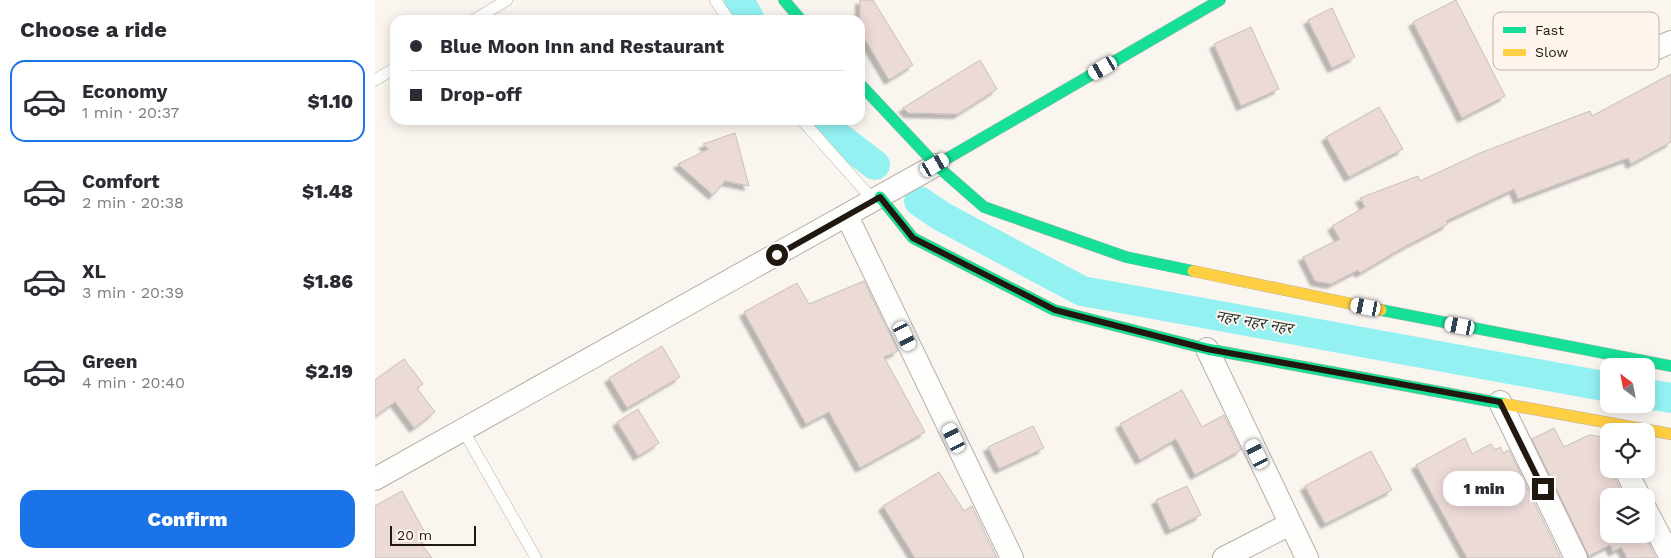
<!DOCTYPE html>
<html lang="en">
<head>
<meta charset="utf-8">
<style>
	body { margin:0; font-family:"Work Sans","Noto Sans Devanagari",sans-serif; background:#f7f7f7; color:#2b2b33; height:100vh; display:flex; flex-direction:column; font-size:19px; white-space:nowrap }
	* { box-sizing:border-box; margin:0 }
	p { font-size:16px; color:#7c7c81 }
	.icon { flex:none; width:28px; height:28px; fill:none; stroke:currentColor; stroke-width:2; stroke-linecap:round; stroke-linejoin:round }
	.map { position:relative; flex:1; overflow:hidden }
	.details { display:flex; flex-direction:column; background:#fff; width:375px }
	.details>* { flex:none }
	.top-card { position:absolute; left:15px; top:15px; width:475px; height:110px; border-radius:15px; box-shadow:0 2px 12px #0003; display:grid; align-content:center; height:110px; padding:0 20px; background:#fff }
	.needle { width:32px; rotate:328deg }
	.buttons { position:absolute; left:1225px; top:358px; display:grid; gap:10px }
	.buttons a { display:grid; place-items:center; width:55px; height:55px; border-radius:10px; background:#fff; box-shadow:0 2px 12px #0003; font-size:25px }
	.scale { position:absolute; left:15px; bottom:12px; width:86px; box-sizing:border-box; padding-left:5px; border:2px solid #211910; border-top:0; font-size:14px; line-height:18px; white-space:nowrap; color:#211910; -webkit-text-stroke:4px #fff5ec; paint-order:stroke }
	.end { position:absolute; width:22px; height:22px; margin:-11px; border:6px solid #211910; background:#fff; box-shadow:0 0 0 2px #fff }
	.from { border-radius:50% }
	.bubble { position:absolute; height:35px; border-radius:15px; background:#fff; box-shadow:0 2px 12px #0003; font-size:16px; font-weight:800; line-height:35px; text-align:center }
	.car { position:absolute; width:15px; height:30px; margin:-15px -8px; border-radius:6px; box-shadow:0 0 4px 1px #0007; background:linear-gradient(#fff 24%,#345 0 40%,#fff 0 76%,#345 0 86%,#fff 0) }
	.top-card b { display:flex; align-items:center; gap:18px; height:48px; font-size:19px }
	.top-card b+b { border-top:1px solid #e1e1e2 }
	.top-card i { width:12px; height:12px; background:#2b2b33 }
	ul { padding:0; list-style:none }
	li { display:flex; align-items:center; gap:15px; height:82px; margin:0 10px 8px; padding:0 10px; border:2px solid transparent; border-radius:15px }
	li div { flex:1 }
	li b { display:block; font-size:19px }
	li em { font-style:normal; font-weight:800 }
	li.active { border-color:#1a73e8 }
	li>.icon { width:45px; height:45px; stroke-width:1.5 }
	h2 { padding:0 20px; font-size:22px; line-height:60px }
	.cta { display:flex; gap:10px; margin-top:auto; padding:10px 20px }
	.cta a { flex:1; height:58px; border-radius:15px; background:#1a73e8; color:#fff; font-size:20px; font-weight:800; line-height:58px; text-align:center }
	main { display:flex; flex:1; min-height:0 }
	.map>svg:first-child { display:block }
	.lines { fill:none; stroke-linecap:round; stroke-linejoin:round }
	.canal { stroke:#93f1f2; stroke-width:30 }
	.building { fill:#ecdad7; stroke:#c8bfbc; filter:url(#shadow) }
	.lane-casing { stroke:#b5afa8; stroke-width:12 }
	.street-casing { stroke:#b5afa8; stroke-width:24 }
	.fast-casing { stroke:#b5afa8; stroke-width:12 }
	.slow-casing { stroke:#b5afa8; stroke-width:12 }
	.lane { stroke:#fefefd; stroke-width:11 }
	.street { stroke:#fefefd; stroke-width:22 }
	.fast { stroke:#16e098; stroke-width:11 }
	.slow { stroke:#ffcf43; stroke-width:11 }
	.route { stroke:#211910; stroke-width:6 }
	.labels { text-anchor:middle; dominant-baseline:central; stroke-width:4; stroke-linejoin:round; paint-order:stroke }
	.water-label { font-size:15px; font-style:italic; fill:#1f3738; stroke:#fff5ec }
	.key { fill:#fff5ec; stroke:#bcb3aa; stroke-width:1 }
	.key-label { font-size:14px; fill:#211910 }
</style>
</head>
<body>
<main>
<section class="details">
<h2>Choose a ride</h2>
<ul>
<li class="active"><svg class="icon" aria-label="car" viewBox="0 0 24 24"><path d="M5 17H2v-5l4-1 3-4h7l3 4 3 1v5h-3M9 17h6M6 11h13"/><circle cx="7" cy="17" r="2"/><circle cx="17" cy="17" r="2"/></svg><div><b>Economy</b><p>1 min · 20:37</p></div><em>$1.10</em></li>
<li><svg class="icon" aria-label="car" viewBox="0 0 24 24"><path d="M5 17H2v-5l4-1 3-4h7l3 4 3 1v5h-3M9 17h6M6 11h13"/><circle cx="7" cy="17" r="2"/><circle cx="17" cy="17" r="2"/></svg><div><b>Comfort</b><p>2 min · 20:38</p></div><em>$1.48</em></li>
<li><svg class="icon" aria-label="car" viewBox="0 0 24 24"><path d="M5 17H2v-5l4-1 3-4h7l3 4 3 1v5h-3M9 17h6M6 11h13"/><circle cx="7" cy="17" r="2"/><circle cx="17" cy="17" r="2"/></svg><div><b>XL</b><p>3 min · 20:39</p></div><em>$1.86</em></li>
<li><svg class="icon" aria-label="car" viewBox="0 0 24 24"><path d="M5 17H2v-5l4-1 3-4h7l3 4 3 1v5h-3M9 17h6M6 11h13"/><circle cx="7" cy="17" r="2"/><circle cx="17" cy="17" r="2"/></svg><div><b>Green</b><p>4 min · 20:40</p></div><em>$2.19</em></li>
</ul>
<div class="cta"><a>Confirm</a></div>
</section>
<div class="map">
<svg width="1296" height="558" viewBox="0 0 1296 558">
	<defs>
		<filter id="shadow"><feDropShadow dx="-4.5" dy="4.5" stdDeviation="1" flood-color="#0004"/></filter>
	</defs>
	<rect width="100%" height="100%" fill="#fbf5f0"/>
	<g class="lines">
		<path class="canal" d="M 364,0 L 375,20
			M 449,120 L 462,136 L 500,165
			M 544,201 L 566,216 L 707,291 L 1234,387
			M 1271,394 L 1296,398"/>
	</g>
	<path class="building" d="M 485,0 L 498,0 L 538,65 L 514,80 L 485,31 Z
		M 1081,0 L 1130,96 L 1087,118 L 1038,22 Z
		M 957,8 L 980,57 L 957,68 L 933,20 Z
		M 876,27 L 904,89 L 866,106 L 839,44 Z
		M 605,60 L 622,89 L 583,114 L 533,113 L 528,108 Z
		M 1296,74 L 1296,142 L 1256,164 L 1253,158 L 1143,199 L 1139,189 L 1071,221 L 1073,224 L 1027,248 L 985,273 L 983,270 L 956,284 L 940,281 L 928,257 L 965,239 L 957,226 L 990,207 L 985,198 L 1043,176 L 1045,181 L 1105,153 L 1215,111 L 1217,116 Z
		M 1004,107 L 1028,149 L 974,177 L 951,137 Z
		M 360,133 L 374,186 L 350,181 L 338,195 L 303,164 L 334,149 L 328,144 Z
		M 489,281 L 523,351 L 509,357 L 550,432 L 485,468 L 454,412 L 431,424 L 369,312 L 422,283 L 434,304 Z
		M 287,346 L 305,377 L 252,408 L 234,378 Z
		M 29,359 L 48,384 L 42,388 L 60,412 L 39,428 L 20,402 L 0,416 L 0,380 Z
		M 807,390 L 827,427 L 849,415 L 866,450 L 820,475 L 801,439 L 765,460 L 745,424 Z
		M 263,409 L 284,443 L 263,456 L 242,422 Z
		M 658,426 L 669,448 L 624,469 L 613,447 Z
		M 1179,428 L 1189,447 L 1214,435 L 1228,437 L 1234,450 L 1234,469 L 1237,469 L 1238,475 L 1249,496 L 1234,496 L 1234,534 L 1269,534 L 1281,558 L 1252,558 L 1246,547 L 1238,552 L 1235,545 L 1214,556 L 1157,439 Z
		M 1090,438 L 1097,454 L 1116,444 L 1120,450 L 1125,447 L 1128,453 L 1134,450 L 1186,558 L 1092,558 L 1041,465 Z
		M 996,451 L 1017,490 L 950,524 L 930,486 Z
		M 564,472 L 589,511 L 597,506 L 622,558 L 540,558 L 508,506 Z
		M 812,486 L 826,515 L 795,530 L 781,500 Z
		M 27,491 L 53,538 L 45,542 L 57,558 L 0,558 L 0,506 Z"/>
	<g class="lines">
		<defs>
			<path id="lane" d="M 340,0 L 354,20
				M 99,20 L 132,0
				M 0,80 L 20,68
				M 427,120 L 499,201
				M 88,430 L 161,558"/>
			<path id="street" d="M 1268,54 L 1296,42
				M 472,216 L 637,558
				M 832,349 L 932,558
				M 1125,402 L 1201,558
				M 1250,469 L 1264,496
				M 0,479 L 561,165
				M 1271,510 L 1296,558
				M 849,558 L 915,524"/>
			<path id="fast" d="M 409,0 L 426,20
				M 485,84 L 561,165 L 609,207 L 751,257 L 818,271
				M 561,165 L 845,0
				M 505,197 L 538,238 L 679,310 L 832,349 L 1130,404
				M 1006,310 L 1296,366"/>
			<path id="slow" d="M 818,271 L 1006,310
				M 1130,404 L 1296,434"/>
		</defs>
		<use href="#lane" class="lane-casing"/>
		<use href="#street" class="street-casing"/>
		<use href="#fast" class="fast-casing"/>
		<use href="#slow" class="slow-casing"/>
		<use href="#lane" class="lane"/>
		<use href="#street" class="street"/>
		<use href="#fast" class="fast"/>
		<use href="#slow" class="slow"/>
	</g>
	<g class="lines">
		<path class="route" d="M 402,255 L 505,197 L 538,238 L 680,310 L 832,349 L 1125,402 L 1168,489"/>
	</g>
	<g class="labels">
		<g class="water-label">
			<text transform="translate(879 322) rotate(10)">नहर नहर नहर</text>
		</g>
	</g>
	<rect x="1118" y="12" width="166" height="58" rx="8" class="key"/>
	<rect x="1128" y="27" width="23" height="6" fill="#16e098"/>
	<rect x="1128" y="49" width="23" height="7" fill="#ffcf43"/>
	<g class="key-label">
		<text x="1160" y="35">Fast</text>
		<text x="1160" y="57">Slow</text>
	</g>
</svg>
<div class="buttons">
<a><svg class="needle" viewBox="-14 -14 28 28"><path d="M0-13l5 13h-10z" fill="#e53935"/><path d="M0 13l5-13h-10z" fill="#7c7c81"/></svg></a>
<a><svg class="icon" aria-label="locate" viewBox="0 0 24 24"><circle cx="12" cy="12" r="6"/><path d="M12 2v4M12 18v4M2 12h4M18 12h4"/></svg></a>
<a><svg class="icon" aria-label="layers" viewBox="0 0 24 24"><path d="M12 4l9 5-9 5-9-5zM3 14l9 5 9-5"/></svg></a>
</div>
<div class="scale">20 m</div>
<i class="end from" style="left:402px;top:255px"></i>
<i class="end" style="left:1168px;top:489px"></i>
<div class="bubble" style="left:1068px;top:471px;width:82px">1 min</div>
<i class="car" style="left:728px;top:68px;rotate:240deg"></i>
<i class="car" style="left:560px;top:165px;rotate:60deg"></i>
<i class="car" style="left:991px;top:307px;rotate:281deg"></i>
<i class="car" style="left:1085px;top:326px;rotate:281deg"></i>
<i class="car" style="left:530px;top:336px;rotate:154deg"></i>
<i class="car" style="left:579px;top:438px;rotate:334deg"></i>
<i class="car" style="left:882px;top:454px;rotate:334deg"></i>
<div class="top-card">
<b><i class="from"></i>Blue Moon Inn and Restaurant</b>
<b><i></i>Drop-off</b>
</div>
</div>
</main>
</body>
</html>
